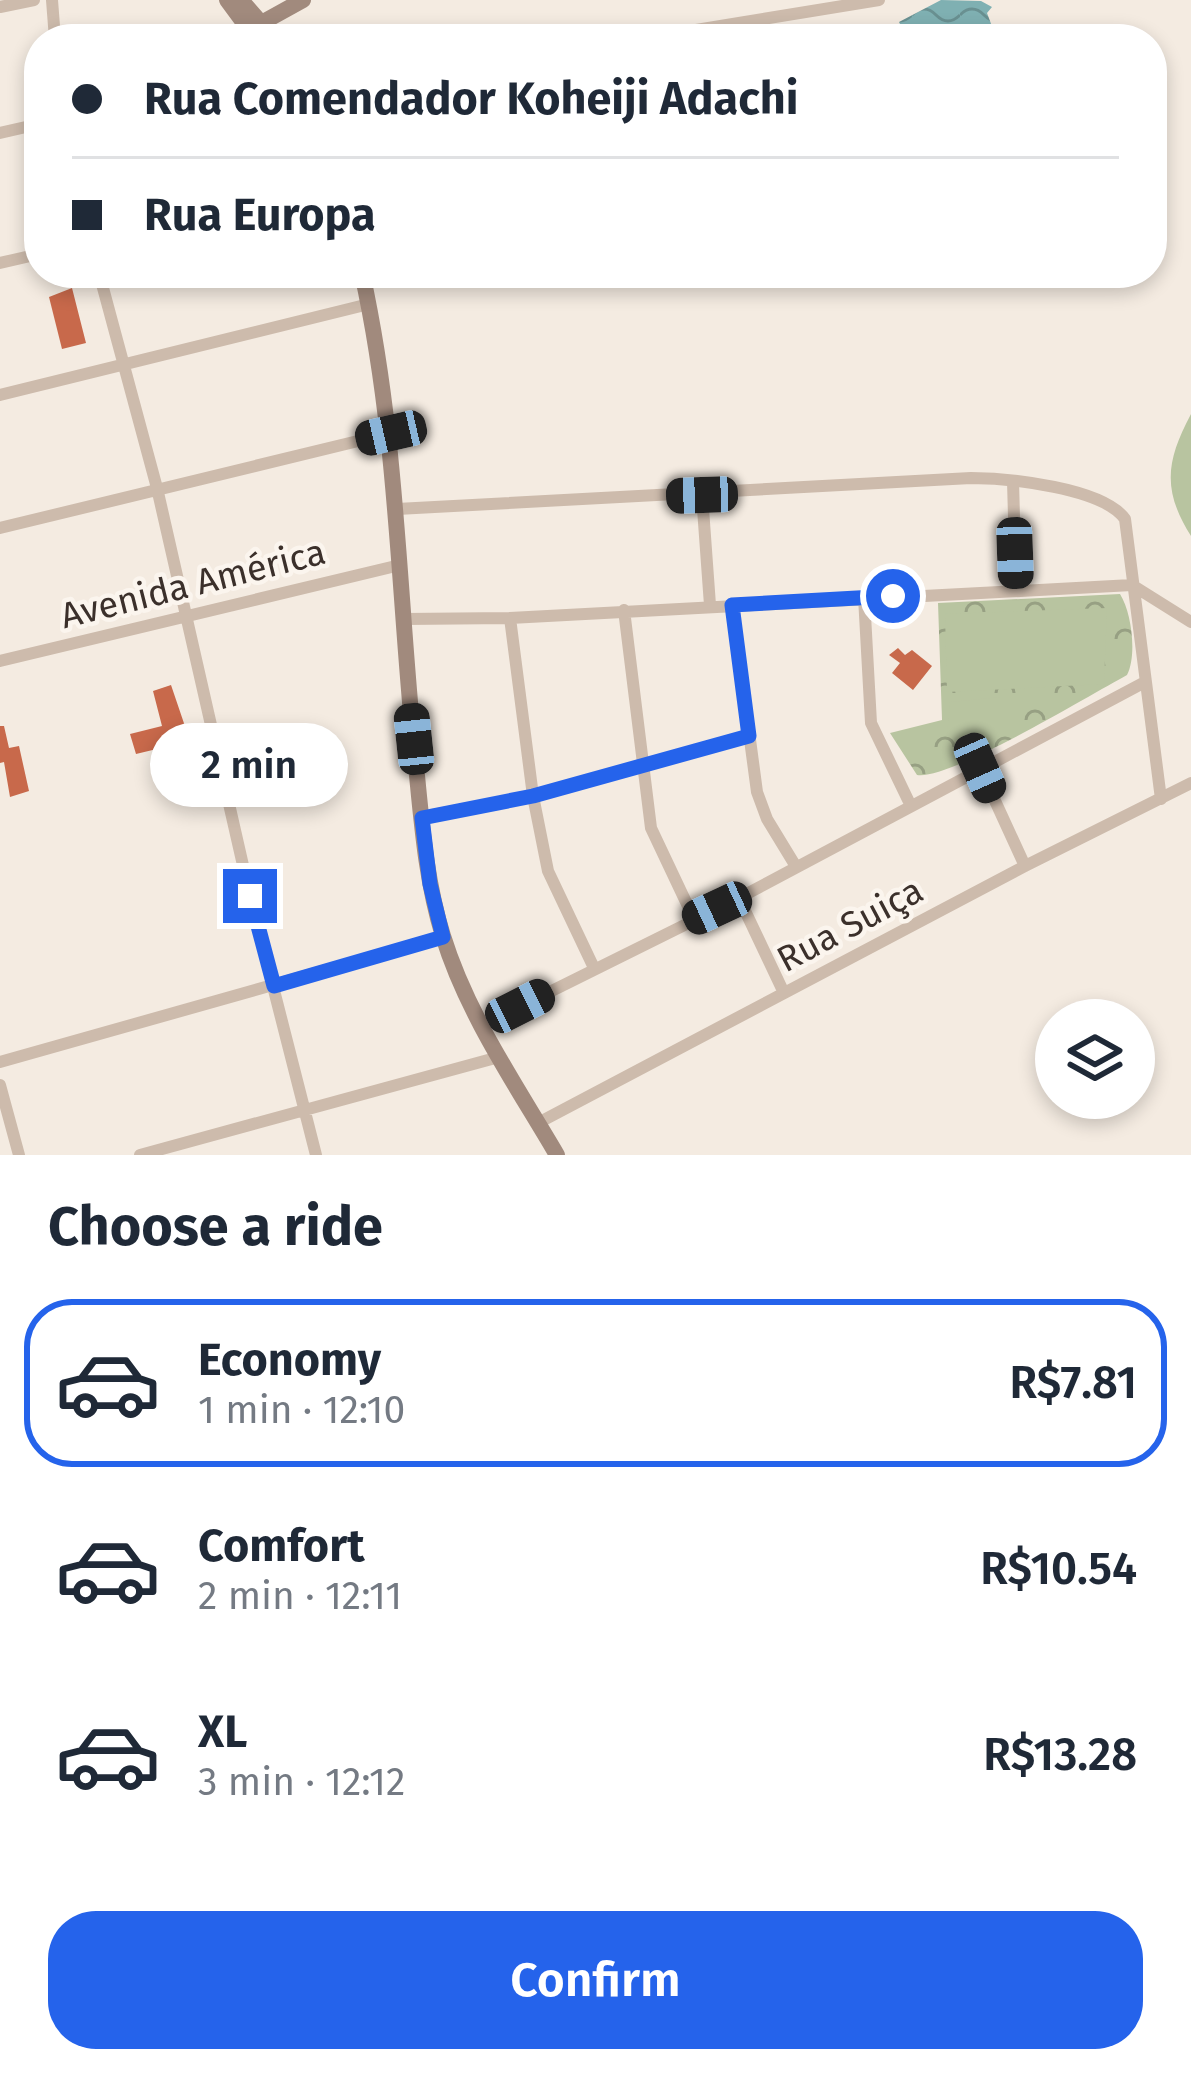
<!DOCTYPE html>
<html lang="en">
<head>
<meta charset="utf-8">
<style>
	body { margin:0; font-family:"Fira Sans",sans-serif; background:#f2f2f3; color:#1f2937; height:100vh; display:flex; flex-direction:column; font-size:45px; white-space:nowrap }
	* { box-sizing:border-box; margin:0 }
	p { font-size:39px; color:#747a83 }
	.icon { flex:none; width:66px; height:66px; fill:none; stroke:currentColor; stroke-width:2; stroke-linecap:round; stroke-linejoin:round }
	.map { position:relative; height:1155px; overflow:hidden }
	.panel { display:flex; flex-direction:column; background:#fff; flex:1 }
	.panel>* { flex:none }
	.banner { position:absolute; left:24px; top:24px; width:1143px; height:264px; border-radius:48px; box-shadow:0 6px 18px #0003; display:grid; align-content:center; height:264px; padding:0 48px; background:#fff }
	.buttons { position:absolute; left:1035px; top:999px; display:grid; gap:24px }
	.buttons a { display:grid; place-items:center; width:120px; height:120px; border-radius:50%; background:#fff; box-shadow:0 6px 18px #0003; font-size:60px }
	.end { position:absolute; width:54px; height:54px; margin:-27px; border:15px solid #2563eb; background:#fff; box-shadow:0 0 0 6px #fff }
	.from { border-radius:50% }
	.bubble { position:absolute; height:84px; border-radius:42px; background:#fff; box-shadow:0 6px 18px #0003; font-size:39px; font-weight:600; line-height:84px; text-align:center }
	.car { position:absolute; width:36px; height:72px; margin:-36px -18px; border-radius:15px; box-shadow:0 0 9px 3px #0007; background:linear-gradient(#222 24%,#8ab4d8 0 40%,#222 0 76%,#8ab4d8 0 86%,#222 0) }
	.banner b { display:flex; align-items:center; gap:42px; height:114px; font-size:45px }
	.banner b+b { border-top:3px solid #e0e1e3 }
	.banner i { width:30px; height:30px; background:#1f2937 }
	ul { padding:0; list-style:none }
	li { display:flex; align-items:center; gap:36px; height:168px; margin:0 24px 18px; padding:0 24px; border:6px solid transparent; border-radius:48px }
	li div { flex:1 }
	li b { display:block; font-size:45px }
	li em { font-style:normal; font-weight:600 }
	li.selected { border-color:#2563eb }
	li>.icon { width:108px; height:108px; stroke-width:1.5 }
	h2 { padding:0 48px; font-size:54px; line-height:144px }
	.primary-button { display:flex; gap:24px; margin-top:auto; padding:24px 48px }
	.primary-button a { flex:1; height:138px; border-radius:48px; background:#2563eb; color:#fff; font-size:48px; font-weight:600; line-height:138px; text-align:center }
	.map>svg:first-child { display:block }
	.park { fill:url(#park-crowns) }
	.pitch { fill:#b8c4a0 }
	.water { fill:url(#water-waves) }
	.building { fill:#c8694b }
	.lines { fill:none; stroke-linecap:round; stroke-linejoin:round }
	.minor { stroke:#cdbbac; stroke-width:12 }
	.secondary { stroke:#a18a7d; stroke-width:16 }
	.route { stroke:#2563eb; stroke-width:15 }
	.labels { text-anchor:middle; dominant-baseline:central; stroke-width:9; stroke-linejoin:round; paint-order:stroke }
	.street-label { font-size:36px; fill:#3b302b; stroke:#fbf5ee }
</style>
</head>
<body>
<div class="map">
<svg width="1191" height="1155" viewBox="0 0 1191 1155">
	<defs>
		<pattern id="park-crowns" width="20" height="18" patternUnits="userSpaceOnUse" patternTransform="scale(3)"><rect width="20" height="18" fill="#b8c4a0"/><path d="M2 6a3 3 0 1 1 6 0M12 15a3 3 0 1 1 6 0" fill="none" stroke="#97a083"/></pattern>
		<pattern id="water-waves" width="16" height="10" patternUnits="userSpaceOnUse" patternTransform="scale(3)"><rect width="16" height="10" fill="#7fb0b2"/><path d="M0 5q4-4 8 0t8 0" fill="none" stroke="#699091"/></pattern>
	</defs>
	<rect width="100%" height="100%" fill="#f4ebe1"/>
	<path class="park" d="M 1120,594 C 1132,613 1137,656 1127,675 C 1090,695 948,781 917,775 L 890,733 L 942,720 L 938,603 Z"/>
	<path class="pitch" d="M 1191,414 L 1191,536 C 1162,490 1166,461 1191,414 Z
		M 1107,608 L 1104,684 L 947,692 L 945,614 Z
		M 1000,697 L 1000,737 L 947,737 L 950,702 Z"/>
	<path class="water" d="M 941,0 L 981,1 L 992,7 L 987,13 L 993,29 L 987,39 L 907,39 L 899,22 Z"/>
	<path class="building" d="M 72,288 L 86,343 L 62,349 L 49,297 Z
		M 898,648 L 905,655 L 912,650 L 932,666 L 913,690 L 892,673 L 900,663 L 889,655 Z
		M 171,685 L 190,741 L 136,754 L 130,734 L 162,726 L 153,691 Z
		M 0,726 L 4,726 L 9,748 L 19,746 L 29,791 L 10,797 L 4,762 L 0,763 Z"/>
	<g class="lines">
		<path class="minor" d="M 52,0 L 55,39
			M 0,7 L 34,0
			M 641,39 L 879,0
			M 0,133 L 39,124
			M 0,263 L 39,254
			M 99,273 L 157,488 L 250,896 L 316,1155
			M 0,395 L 369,304
			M 1013,481 L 1016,589
			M 702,495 L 710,605
			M 397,509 L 971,478 C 1009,478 1103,488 1125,519 L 1161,799
			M 0,528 L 391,433
			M 1132,585 L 1191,622
			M 864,597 L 871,723 L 910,804
			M 732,605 L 757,792 L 767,819 L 795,865
			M 624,610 L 651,828 L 694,919
			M 510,618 L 533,796 L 548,871 L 594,968
			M 404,619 L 510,618 L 1132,585
			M 0,661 L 400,565
			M 980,768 L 1025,866
			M 422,817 L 533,796 L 749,736
			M 739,898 L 784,993
			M 483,1025 L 739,898 L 1145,682
			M 0,1062 L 443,937
			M 0,1085 L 19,1155
			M 538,1123 L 1025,866 L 1191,783
			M 140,1155 L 499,1057"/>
		<path class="secondary" d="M 227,0 L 255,38
			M 241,0 L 275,39
			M 249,30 L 303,0
			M 362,273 C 397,433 398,585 414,746 C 421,810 424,875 443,936 C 467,1014 516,1085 557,1155"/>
	</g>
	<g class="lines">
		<path class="route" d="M 250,896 L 274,986 L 443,937 L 430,884 L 422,818 L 533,796 L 749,736 L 732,605 L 893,596"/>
	</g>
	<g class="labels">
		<g class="street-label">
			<text transform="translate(193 584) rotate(-14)">Avenida América</text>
			<text transform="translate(850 925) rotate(-28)">Rua Suiça</text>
		</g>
	</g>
</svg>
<div class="buttons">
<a><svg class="icon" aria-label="layers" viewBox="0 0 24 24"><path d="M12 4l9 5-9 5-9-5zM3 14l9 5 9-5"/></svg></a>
</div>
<i class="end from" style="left:893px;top:596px"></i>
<i class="end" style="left:250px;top:896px"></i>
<div class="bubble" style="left:150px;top:723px;width:198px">2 min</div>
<i class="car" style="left:391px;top:433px;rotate:257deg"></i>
<i class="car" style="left:702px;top:495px;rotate:268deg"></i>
<i class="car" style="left:1015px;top:553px;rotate:178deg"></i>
<i class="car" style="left:414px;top:739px;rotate:354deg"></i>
<i class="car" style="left:980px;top:768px;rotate:156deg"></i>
<i class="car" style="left:717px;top:908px;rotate:245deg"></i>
<i class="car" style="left:520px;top:1006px;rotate:63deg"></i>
<div class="banner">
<b><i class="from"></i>Rua Comendador Koheiji Adachi</b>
<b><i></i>Rua Europa</b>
</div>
</div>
<section class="panel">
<h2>Choose a ride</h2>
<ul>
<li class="selected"><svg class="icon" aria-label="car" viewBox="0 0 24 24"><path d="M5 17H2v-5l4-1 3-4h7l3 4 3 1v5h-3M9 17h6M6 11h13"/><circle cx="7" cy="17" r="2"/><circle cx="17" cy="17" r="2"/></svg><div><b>Economy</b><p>1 min · 12:10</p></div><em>R$7.81</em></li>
<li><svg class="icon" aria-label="car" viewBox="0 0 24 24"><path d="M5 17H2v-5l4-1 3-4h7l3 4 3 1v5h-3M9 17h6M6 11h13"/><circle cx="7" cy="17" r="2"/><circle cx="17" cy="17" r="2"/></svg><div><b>Comfort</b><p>2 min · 12:11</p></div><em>R$10.54</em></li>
<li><svg class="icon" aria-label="car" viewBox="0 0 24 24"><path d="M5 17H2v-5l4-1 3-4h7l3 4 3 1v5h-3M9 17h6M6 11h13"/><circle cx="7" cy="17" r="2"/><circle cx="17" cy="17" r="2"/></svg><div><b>XL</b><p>3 min · 12:12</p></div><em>R$13.28</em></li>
</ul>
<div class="primary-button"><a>Confirm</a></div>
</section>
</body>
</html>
